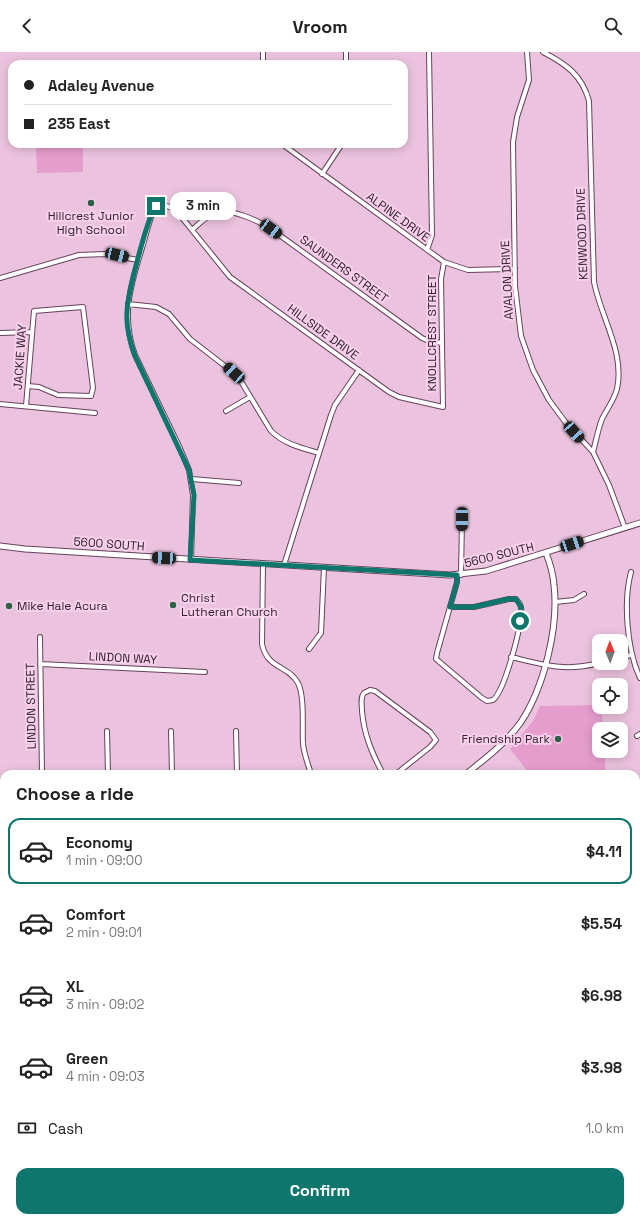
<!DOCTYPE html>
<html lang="en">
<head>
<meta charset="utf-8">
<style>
	body { margin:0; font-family:"Space Grotesk",sans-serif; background:#f2f2f2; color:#222; height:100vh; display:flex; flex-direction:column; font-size:15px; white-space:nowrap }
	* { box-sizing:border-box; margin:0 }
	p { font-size:13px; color:#767676 }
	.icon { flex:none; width:22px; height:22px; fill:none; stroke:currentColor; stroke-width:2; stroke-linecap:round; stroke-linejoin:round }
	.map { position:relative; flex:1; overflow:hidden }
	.panel { position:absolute; left:0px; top:718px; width:640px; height:452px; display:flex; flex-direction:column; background:#fff; border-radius:12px 12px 0 0; box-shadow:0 2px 10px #0003 }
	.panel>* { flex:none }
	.top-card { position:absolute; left:8px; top:8px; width:400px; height:88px; border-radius:12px; box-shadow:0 2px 10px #0003; display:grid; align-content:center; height:88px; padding:0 16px; background:#fff }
	.needle { width:26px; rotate:359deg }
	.controls { position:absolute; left:592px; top:582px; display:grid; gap:8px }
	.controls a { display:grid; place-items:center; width:36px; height:36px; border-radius:8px; background:#fff; box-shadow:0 2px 10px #0003; font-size:20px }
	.end { position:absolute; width:18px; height:18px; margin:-9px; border:5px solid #0f766e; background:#fff; box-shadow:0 0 0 2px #fff }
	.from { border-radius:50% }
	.bubble { position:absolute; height:28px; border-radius:12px; background:#fff; box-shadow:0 2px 10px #0003; font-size:13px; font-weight:700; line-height:28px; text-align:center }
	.car { position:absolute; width:12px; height:24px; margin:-12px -6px; border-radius:5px; box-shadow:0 0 3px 1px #0007; background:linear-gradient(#222 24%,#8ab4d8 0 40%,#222 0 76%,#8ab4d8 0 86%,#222 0) }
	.top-card b { display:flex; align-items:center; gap:14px; height:38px; font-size:15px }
	.top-card b+b { border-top:1px solid #e0e0e0 }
	.top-card i { width:10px; height:10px; background:#222 }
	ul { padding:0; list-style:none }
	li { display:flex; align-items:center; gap:12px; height:66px; margin:0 8px 6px; padding:0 8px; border:2px solid transparent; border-radius:12px }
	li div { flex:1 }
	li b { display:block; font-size:15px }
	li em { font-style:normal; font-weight:700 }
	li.current { border-color:#0f766e }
	li>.icon { width:36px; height:36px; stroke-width:1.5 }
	h2 { padding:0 16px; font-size:18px; line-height:48px }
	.pay { display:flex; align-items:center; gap:10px; height:44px; padding:0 16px; font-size:15px }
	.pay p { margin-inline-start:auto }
	.action { display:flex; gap:8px; margin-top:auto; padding:8px 16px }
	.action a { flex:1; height:46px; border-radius:12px; background:#0f766e; color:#fff; font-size:16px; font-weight:700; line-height:46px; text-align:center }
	header { display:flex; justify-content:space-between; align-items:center; height:52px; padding:0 16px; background:#fff; font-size:18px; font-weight:700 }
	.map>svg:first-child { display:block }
	.green { fill:#e59dce }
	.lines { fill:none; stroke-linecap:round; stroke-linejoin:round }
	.minor-casing { stroke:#65435a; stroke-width:6 }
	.tertiary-casing { stroke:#65435a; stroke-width:7 }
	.secondary-casing { stroke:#65435a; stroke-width:8 }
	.minor { stroke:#fff; stroke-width:4 }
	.tertiary { stroke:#fff; stroke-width:5 }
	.secondary { stroke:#fff; stroke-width:6 }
	.route { stroke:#0f766e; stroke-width:5 }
	.poi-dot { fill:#2e6247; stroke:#f9d0eb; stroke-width:1.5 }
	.labels { text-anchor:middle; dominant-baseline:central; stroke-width:4; stroke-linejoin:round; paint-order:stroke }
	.poi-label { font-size:12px; fill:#30212b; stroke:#f9d0eb; text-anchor:start }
	.street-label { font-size:12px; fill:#30212b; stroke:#f9d0eb }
</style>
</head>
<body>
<header><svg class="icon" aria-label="back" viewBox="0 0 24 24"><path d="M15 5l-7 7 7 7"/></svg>Vroom<svg class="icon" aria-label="search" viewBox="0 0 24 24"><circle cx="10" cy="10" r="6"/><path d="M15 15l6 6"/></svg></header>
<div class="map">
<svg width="640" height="1170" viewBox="0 0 640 1170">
	<rect width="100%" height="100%" fill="#ecc3de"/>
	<path class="green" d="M 36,92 L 83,92 L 83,120 L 37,121 Z
		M 599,653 L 601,655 L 603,677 L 599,677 L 599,699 L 605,699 L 605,722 L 530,722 L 510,697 L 533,669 L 540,654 Z"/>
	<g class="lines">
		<defs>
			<path id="minor" d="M 263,0 L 263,12
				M 346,0 L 346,12
				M 527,0 L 529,28 L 517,65 L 513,90 L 515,234 L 521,284 L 533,318 L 549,348 L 566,371 L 593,400 L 609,433 L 625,476
				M 543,0 C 566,12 582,23 589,49 L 594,230 C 601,266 625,300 617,337 C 614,348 607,357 602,367 C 598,377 596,389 593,400
				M 282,92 L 444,210 L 468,218 L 515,217
				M 322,122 L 342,92
				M 192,178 C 199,172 206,164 215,161 C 229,155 259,169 271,177 L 422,286 L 429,289 L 442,291
				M 427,198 L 432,183 L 429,0
				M 0,226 L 79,203 L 105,202 L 138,208
				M 128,252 L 156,255 L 169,262 L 190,287 L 234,321 L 242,331 L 271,379 C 284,392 302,396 319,401
				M 0,281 L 32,280
				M 0,352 L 95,361
				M 26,354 L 34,259 L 83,255 L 93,336 L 91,344 L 58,343 L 39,335 L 28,334
				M 226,359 L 250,345
				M 192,427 L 239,431
				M 191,508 L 193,443 L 189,418 L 179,394 L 135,303 C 121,265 130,234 142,196 C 146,183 149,168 155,155 L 161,152 L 175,157 L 230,225 L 389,340 L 399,345 L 443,355 L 441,227 L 444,210
				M 263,512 L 262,592 C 267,617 288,613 298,631 C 305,645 302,675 303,692 C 304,702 308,712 311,722
				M 284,513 L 331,363 L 335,353 L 359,318
				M 631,520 C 623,550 627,598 640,626
				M 461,523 L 462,467
				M 555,550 L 574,548 L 584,542
				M 450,555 L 474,555 L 509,547 L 516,547 C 518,549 520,551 521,555 C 523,571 505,638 493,648 L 487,649 L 482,646 L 436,607 L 437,601 L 457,530 L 457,523
				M 40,585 L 42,722
				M 309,597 L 321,581 L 324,516
				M 511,605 C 545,613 565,620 599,611
				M 621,605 L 631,603
				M 40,612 L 205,620
				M 107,679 L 108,722
				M 171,679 L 172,722
				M 236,679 L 237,722
				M 637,684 L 640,682
				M 383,722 C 372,701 364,683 362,659 C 362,652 360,646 364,641 L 370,638 L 375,639 L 430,680 L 436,688 L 430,695 L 396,722
				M 636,759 L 640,760
				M 0,774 L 4,774
				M 636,841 L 640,840
				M 636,907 L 640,906
				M 636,1053 L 640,1053
				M 160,1166 L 160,1170
				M 222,1166 L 222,1170
				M 564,1166 L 565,1170
				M 616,1166 L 616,1170"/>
			<path id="tertiary" d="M 0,494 L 25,497 L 450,523 L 486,519 L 640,471
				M 466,722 C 486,706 506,691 521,670 C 544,635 559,575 554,533 C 553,522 550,511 546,501
				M 305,1166 L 305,1170"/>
			<path id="secondary" d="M 0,1029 L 4,1029
				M 636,1118 L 640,1118"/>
		</defs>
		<use href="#minor" class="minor-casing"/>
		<use href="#tertiary" class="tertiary-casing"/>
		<use href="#secondary" class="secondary-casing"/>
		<use href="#minor" class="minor"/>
		<use href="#tertiary" class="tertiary"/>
		<use href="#secondary" class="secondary"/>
	</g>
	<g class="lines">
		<path class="route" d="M 156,154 C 147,166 127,244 127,261 C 126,276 130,290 135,304 L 189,418 L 194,443 L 190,508 L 457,523 L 457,530 L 450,555 L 474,555 L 508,547 L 516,547 L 521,555 L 520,569"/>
	</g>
	<g class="poi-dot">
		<circle cx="91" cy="151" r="4"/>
		<circle cx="173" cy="553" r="4"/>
		<circle cx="9" cy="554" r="4"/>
		<circle cx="558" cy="687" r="4"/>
	</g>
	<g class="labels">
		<g class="poi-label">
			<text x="91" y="164" text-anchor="middle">Hillcrest Junior<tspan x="91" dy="14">High School</tspan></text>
			<text x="181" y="546">Christ<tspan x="181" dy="14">Lutheran Church</tspan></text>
			<text x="17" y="554">Mike Hale Acura</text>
			<text x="550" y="687" text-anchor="end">Friendship Park</text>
		</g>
		<g class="street-label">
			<text transform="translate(398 165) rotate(36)">ALPINE DRIVE</text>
			<text transform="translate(582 182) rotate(-92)">KENWOOD DRIVE</text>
			<text transform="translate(344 217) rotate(36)">SAUNDERS STREET</text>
			<text transform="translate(507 228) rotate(-93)">AVALON DRIVE</text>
			<text transform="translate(323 280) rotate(36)">HILLSIDE DRIVE</text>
			<text transform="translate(432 281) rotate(-90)">KNOLLCREST STREET</text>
			<text transform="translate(20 305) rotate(-86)">JACKIE WAY</text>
			<text transform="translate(109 492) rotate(4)">5600 SOUTH</text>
			<text transform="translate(499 503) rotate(-14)">5600 SOUTH</text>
			<text transform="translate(123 606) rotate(3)">LINDON WAY</text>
			<text transform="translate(31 654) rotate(-91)">LINDON STREET</text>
		</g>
	</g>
</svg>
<div class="controls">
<a><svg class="needle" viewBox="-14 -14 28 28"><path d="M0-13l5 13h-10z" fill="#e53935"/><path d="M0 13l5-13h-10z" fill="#767676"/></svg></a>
<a><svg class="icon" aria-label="locate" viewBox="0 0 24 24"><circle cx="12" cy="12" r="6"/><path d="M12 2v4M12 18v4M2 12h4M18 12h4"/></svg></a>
<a><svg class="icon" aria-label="layers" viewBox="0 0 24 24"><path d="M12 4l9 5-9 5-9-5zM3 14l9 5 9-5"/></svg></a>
</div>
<i class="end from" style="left:520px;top:569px"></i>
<i class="end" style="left:156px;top:154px"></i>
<div class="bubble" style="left:170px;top:140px;width:66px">3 min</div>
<i class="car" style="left:271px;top:177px;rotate:126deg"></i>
<i class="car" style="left:117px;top:203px;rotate:103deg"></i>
<i class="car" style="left:234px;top:321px;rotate:312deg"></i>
<i class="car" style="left:574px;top:380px;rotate:138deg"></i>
<i class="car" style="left:462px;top:467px;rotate:181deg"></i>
<i class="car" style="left:572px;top:492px;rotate:72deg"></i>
<i class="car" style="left:164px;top:506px;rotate:273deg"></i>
<div class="top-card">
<b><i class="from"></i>Adaley Avenue</b>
<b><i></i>235 East</b>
</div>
<section class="panel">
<h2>Choose a ride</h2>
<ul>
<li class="current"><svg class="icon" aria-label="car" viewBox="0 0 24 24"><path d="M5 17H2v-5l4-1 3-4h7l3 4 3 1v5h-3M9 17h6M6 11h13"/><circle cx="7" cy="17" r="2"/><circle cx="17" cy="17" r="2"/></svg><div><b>Economy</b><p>1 min · 09:00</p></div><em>$4.11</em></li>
<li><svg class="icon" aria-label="car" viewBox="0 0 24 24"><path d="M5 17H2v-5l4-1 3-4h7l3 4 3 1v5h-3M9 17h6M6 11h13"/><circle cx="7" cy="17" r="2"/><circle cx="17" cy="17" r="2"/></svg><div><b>Comfort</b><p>2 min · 09:01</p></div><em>$5.54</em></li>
<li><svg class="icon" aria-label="car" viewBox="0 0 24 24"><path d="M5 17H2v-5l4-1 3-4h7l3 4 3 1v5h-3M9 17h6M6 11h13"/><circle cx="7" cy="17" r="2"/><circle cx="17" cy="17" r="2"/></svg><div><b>XL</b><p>3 min · 09:02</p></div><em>$6.98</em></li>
<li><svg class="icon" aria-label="car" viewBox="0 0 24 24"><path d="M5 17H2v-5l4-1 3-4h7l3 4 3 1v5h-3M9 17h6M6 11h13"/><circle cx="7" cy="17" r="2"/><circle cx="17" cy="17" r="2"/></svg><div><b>Green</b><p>4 min · 09:03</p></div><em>$3.98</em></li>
</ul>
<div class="pay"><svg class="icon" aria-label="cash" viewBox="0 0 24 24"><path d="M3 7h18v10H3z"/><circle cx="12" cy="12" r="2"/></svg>Cash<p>1.0 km</p></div>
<div class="action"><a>Confirm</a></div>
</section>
</div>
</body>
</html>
